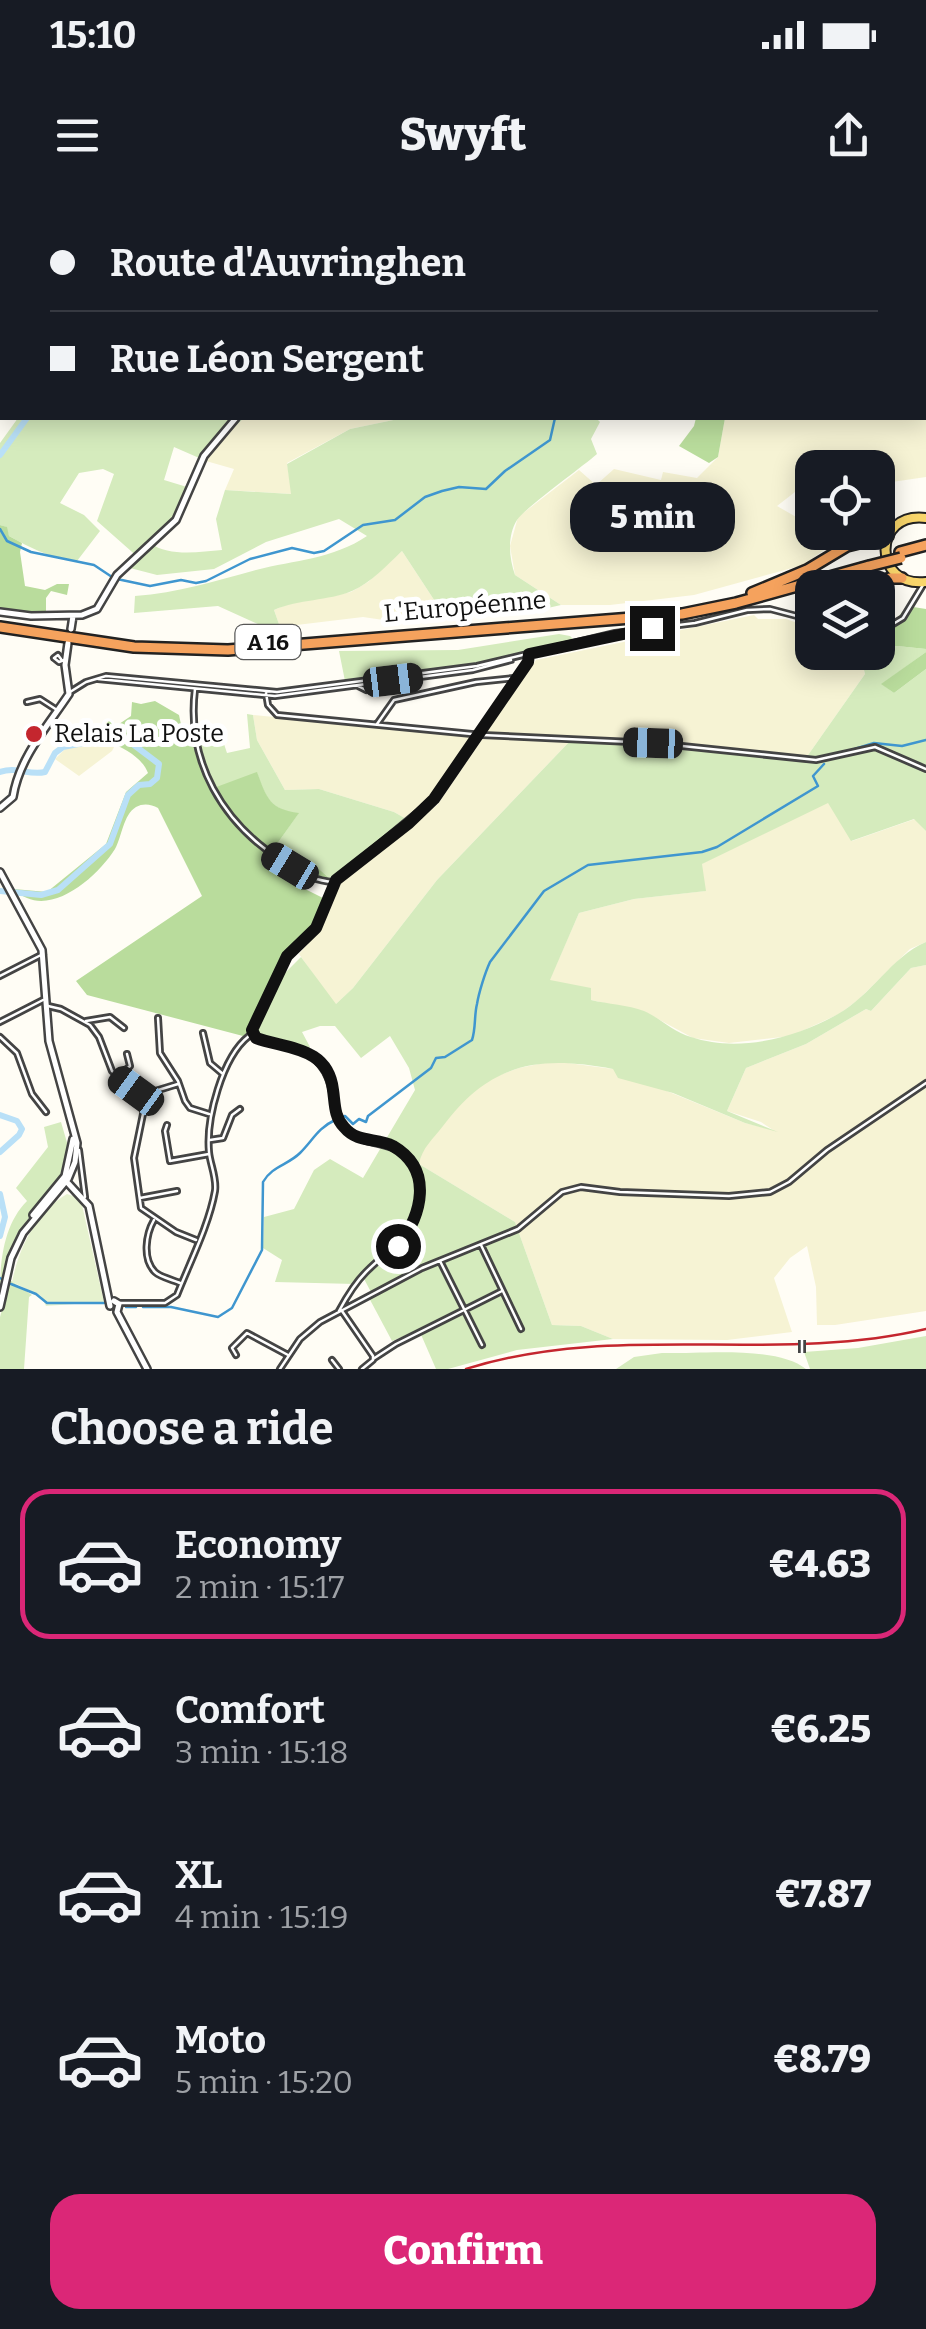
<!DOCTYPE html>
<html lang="en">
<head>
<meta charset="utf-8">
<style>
	body { margin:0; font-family:Bitter,serif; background:#242831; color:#f1f3f6; height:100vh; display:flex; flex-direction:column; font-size:38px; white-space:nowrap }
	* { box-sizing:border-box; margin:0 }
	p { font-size:32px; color:#9ea1a6 }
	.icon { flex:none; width:55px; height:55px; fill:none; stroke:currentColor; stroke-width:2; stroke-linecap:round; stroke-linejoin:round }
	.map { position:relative; height:1169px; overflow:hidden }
	.drawer { display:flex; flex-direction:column; background:#171b24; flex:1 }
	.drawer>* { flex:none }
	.hud { position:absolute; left:0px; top:0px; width:928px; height:220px; box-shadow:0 5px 25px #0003; display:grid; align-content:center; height:220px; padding:0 50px; background:#171b24 }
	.controls { position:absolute; left:795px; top:250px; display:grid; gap:20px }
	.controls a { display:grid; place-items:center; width:100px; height:100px; border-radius:20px; background:#171b24; box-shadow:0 5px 25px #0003; font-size:50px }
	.end { position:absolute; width:45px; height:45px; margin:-22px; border:12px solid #111; background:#fff; box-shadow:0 0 0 5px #fff }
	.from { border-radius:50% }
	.bubble { position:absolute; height:70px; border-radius:30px; background:#171b24; box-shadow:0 5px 25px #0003; font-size:32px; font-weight:800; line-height:70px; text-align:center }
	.car { position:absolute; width:30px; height:60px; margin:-30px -15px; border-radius:12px; box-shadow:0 0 8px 2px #0007; background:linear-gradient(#222 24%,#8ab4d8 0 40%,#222 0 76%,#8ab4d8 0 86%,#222 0) }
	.hud b { display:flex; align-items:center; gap:35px; height:95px; font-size:38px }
	.hud b+b { border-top:2px solid #363941 }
	.hud i { width:25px; height:25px; background:#f1f3f6 }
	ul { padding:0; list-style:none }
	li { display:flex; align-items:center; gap:30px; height:150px; margin:0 20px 15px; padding:0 30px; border:5px solid transparent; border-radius:30px }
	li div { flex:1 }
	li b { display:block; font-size:38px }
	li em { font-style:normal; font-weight:800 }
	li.on { border-color:#db2777 }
	li>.icon { width:90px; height:90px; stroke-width:1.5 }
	h2 { padding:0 50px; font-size:45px; line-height:120px }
	.primary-button { display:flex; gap:20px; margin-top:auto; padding:20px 50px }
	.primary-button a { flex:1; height:115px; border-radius:30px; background:#db2777; color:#fff; font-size:40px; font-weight:800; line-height:115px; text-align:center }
	.status { display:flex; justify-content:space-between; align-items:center; height:70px; padding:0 50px; background:#171b24; direction:ltr }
	.status svg { height:28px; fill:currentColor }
	header { display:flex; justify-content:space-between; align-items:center; height:130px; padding:0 50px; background:#171b24; font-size:45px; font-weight:800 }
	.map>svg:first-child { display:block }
	.farmland { fill:#f6f3d4 }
	.green { fill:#d5ebbd }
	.forest { fill:#b9dc9c }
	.pitch { fill:#e6f2cf }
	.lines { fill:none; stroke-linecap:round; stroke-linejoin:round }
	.stream { stroke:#3f96cf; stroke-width:2.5 }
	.river { stroke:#b9e0f7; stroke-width:6 }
	.minor-casing { stroke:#444; stroke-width:8 }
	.tertiary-casing { stroke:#444; stroke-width:10 }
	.primary-casing { stroke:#222; stroke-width:12 }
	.motorway-casing { stroke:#222; stroke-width:14 }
	.minor { stroke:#fff; stroke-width:2.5 }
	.tertiary { stroke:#fff; stroke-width:5 }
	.primary { stroke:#f9d66b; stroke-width:8 }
	.motorway { stroke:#f5a25d; stroke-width:9 }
	.rail { stroke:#c4262e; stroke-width:2.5 }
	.minor-bridge-casing { stroke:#444; stroke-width:8; stroke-linecap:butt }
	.motorway-bridge-casing { stroke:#222; stroke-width:14; stroke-linecap:butt }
	.minor-bridge { stroke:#fff; stroke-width:2.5 }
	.motorway-bridge { stroke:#f5a25d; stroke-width:9 }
	.route { stroke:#111; stroke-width:12 }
	.poi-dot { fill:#c4262e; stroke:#fff; stroke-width:4 }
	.labels { text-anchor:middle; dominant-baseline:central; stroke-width:10; stroke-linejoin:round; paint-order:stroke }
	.shield { fill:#fff; stroke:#585858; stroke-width:2.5 }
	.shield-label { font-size:22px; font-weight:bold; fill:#111 }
	.street-label { font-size:25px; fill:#111; stroke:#fff }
	.poi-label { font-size:25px; fill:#111; stroke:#fff; text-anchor:start }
</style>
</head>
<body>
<div class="status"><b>15:10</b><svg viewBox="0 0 49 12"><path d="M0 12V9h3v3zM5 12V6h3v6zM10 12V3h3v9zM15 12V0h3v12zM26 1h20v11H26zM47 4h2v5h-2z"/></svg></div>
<header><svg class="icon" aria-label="menu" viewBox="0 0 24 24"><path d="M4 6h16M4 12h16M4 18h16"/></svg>Swyft<svg class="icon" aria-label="share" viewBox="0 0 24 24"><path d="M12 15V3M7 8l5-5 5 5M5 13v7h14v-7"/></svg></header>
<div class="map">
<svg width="926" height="1169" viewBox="0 0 926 1169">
	<rect width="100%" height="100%" fill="#fffdf5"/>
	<path class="farmland" d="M 201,0 L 922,0 L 920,2 Z
		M 926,106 L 926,277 L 892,282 L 883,259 L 859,267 L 812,268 L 812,285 L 795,292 L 777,306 L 812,326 L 812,332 L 825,333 L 838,340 L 803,365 L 694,395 L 610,405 L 561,405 L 515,375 L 510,346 L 518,317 L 579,270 L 596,285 L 614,269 L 661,280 L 663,272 L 697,278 L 718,257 L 725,218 L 925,218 Z
		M 244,218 L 403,218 L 350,229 L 287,263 L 292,294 L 225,290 L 234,269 L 206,261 L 215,246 Z
		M 402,351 L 442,412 L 397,422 L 363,417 L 280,427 L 274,410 L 288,404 L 351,392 L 368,382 Z
		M 754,415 L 758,419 L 786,419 L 812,428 L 812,452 L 854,453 L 862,462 L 865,474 L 806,558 L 722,549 L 571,540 L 437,680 L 353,788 L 335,805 L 299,754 L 319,731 L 338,685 L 351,671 L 380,653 L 438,604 L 483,538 L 487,536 L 485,534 L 536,460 Z
		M 253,515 L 473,537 L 473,539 L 446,579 L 408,620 L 394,612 L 319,589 L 285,590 L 257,540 Z
		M 107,542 L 114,547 L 112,551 L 79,576 L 55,559 L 65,549 Z
		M 828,602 L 852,641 L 915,619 L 926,631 L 926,742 L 910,749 L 858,800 L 839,814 L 791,836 L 729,843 L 693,838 L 645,812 L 591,800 L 549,781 L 579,713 L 634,699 L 705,691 L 701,664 Z
		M 926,765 L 926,1111 L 835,1125 L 817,1125 L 816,1087 L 807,1046 L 790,1058 L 774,1078 L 792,1132 L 727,1140 L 613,1139 L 581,1126 L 552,1125 L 515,1022 L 419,964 L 421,951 L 461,901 L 483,881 L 519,868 L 553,861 L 613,869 L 745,923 L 773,930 L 761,922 L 727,911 L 746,868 L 806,844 L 866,809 L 871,811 L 911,768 Z"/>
	<path class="green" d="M 0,0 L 178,0 L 2,2 L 2,149 Z
		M 18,218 L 244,218 L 215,246 L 206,261 L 174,247 L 164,280 L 187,287 L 175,318 L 150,343 C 169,357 199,352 222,350 L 216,319 L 225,290 L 291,294 L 287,264 L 350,229 L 403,218 L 596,218 L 600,222 L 591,239 L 597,254 C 581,268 526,307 517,320 C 507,336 509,358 515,375 L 561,405 L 517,415 L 466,402 L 442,412 L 402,351 C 387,365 371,383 352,391 C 328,401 299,399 274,410 L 280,427 L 260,425 L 218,406 L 134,413 L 135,396 C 178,393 215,381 256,370 C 295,360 333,359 367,336 L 339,319 L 266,342 L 214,369 L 157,375 L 130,368 L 140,359 L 97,321 L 114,274 L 103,269 L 79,273 L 60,303 L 84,315 L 100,331 L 77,361 C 54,360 29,347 9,336 L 6,327 L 0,325 L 0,243 Z
		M 559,434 L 570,436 L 574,440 L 480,464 L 345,481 L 339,451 L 458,450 Z
		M 897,446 L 926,449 L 926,452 L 882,484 L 894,493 L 926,469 L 926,631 L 914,619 L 851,641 L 828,603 L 702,664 L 706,691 L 634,699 L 579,713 L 550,780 L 591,788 L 591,800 C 608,804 628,805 644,811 C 660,818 673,832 691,837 C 738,853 796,838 838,814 C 872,795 891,757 926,742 L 926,765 L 911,768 L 871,811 L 866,809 L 806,844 L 746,868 L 727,911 L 778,932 L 745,923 L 673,893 L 618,878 L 613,869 C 538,855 490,863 443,926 C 433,939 422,948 419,964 L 515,1022 L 552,1125 L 581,1126 L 613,1139 L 517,1150 L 448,1169 L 436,1169 L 419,1130 L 392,1141 L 368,1096 L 372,1094 L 362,1075 L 355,1084 L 275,1082 L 282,1060 L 263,1048 L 264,1017 L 294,1009 L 314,970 L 330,959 L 363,978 L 415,890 L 409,868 L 390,836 L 361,858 L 335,826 L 320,826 L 302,832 L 310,847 L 307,850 L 256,834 L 283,775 L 301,757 L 336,804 L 353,788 L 437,680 L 571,540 L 653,543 L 806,558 L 865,474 L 862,462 L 854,453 L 878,452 Z
		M 247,514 L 253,515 L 257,540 L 285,590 L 319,589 L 394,612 L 408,620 L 329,678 L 318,668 L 312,676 L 272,651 L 298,614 C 270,609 266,598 257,573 L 211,590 L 192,538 L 220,532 L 227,553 L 250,548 Z
		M 61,922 L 68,946 L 66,952 L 70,953 L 66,970 L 17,1034 L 0,1092 C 0,1060 4,1024 27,1001 L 16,988 L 48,947 L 44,927 Z
		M 10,1080 L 32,1095 L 29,1097 L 24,1169 L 0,1169 L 0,1117 Z
		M 926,1136 L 926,1169 L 810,1169 L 804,1152 L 858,1148 Z
		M 662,1153 C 698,1154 777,1145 806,1169 L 616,1169 L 634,1157 Z"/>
	<path class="forest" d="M 696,218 L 725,218 L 718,257 L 709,263 L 679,246 L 694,226 Z
		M 0,325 L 7,327 L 9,336 L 22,343 L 20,352 L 25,386 L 45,390 L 57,384 L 69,384 L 67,395 L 51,391 L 46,398 L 46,414 L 0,409 Z
		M 907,406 L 926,409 L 926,449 L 897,446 L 878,451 L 878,422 L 894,422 Z
		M 926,452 L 926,469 L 894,493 L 881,484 Z
		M 155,501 L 179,515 L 184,539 L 192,538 L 211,589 L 257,572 C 267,599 270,609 299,613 L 272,651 L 312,676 L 318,668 L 329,678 L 308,679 L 305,689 L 327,700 L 312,730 L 285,753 L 248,833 L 243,836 L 87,795 L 76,781 L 202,696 L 158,608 C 151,604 143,603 136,607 C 123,615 122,637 115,649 C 96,679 46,722 14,689 L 47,692 L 106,644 L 126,592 L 148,573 C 143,559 124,547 110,543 L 103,527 L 109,521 L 116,526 L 131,516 L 132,502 L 141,504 Z"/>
	<path class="pitch" d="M 67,994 L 76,997 L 82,1005 L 104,1102 L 46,1106 L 41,1096 L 12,1082 C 19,1048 36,1012 67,994 Z"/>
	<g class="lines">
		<path class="stream" d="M 925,39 L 926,37
			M 925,72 L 926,71
			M 0,329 L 7,341 L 31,352 L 94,365 L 112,377
			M 117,379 L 150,386 L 181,380 L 196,383 L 206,381 L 250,359 L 292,348 L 314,353 L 324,351 L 363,325 L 395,320 L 425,297 L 442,291 L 459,287 L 486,289 L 505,271 L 550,240 L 555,218
			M 845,552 L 874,543 L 902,546 L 926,540
			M 340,918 L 345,916 L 353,924 L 359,919 L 366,922 L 368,916 L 431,868 L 436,858 L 445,857 L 472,840 C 476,828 474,816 477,804 C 479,792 485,773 490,762 L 544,691 L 588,665 L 702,652 L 717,647 L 818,586 L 813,576 L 824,564
			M 0,1078 L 2,1079
			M 11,1084 L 36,1094 L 47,1103 L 104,1103
			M 126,1107 L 136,1107
			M 143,1107 L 171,1107 L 218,1117 L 232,1108 L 262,1050 L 263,982 C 272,966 288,965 300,953 C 313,940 318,928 335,920"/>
		<path class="river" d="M 0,137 L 2,139
			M 0,255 L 27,218
			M 0,572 C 17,566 29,576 45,572 L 55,553 L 63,547 L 99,540 L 126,539 L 159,564 L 157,578 L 150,584 L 139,585 L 128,595 L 110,644 L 58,690 L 41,695 L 0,691
			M 0,915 L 17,921 L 22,929 L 19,935 L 0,952
			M 0,994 L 5,1017 L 0,1036"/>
		<defs>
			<path id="minor" d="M 925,70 L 926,69
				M 878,433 L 903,418 L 923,385
				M 61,459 L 58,455 L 54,458 L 59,462 L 64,460
				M 98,479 L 275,496 L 473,470 L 511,460
				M 358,486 L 366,490 L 366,482
				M 195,489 C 186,562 223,624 284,662 C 301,672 313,681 334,682
				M 70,492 L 86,482 L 106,476 L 277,492 L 477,466 L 615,433 L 695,423 L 747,410 L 770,409 L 812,420
				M 266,493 L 268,505 L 277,515 L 482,535 L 653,543 L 816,560 L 875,547 L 926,569
				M 27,502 L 40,499 L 57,510
				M 377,524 L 394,500 L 476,482 L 514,478
				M 0,776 L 43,754
				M 48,806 L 61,809 L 90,825 L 99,837 L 112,871 L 141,896 L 144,909 L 134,958 L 141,1008 L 176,1032 L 196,1040
				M 158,818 L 160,853 L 178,881 L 185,901 L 190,908 L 209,914
				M 86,821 L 110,817 L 124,828
				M 0,822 L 43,800
				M 203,833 L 210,863 L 223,874
				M 0,837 L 17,853 L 32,894 L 46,912
				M 118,877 L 130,866 L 127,854
				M 142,895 L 178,884
				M 167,925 L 165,931 L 170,961 L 209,954
				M 210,940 L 223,938 L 232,915 L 240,909
				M 79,950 L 85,997
				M 140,998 L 177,991
				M 154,1020 C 146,1034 142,1059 155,1072 C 160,1077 173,1080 180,1083
				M 481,1045 L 521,1129
				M 440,1061 L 482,1145
				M 120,1103 L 165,1103 L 177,1095 C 190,1062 209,1025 215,991 C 217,978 210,964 209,952 C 206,919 222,857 249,836
				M 339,1111 C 346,1098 356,1082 366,1072 C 400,1038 427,1031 419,974 C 394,933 375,953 348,931 C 325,913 343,882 311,856 C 294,841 271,846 252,835 L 252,830 L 286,758 L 315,730 L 338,678 L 431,601 L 528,461 L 529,454
				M 342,1111 L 373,1156 L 373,1160 L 362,1169
				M 236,1155 L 232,1148 L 247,1133 L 288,1155
				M 373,1159 L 396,1144 L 502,1091
				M 332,1160 L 339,1169
				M 280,1169 L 300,1139 L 320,1122 L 422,1068 L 518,1029 L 562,992 L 581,987 L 620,992 L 729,996 L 770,992 L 789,982 L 827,950 L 926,883"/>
			<path id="tertiary" d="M 384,2 L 385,0
				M 0,412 L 31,416 L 82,415 L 97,409 L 117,375 L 176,320 L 204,256 L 236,218
				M 71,429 L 73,416
				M 0,608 L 13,597 C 19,558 47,527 69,494 L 65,465 L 68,443
				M 0,672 L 42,750 L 49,841 L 77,943 L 75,962 L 68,979 L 23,1033
				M 66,981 L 89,1006 L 110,1106
				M 33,1015 L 65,976 L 73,939
				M 114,1101 L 119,1104 L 117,1112 L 147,1169
				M 0,1107 L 11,1058 L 23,1033"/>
			<path id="primary" d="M 926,318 C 872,311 872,388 926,382"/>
			<path id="motorway" d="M 900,352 L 926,345
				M 867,388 L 890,378 L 902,378
				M 752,393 L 807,370 L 847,346 L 888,336
				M 0,427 L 134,447 L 228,450 L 682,414 L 736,403 L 869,366"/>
		</defs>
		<use href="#minor" class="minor-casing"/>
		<use href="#tertiary" class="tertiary-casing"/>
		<use href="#primary" class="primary-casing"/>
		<use href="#motorway" class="motorway-casing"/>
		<use href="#minor" class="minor"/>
		<use href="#tertiary" class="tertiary"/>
		<use href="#primary" class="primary"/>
		<use href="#motorway" class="motorway"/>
		<path class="rail" d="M 466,1169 C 618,1121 773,1165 926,1129"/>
		<defs>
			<path id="minor-bridge" d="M 802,1140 L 802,1153"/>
			<path id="motorway-bridge" d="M 869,366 L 901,358"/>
		</defs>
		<use href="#minor-bridge" class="minor-bridge-casing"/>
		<use href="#motorway-bridge" class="motorway-bridge-casing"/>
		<use href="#minor-bridge" class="minor-bridge"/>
		<use href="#motorway-bridge" class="motorway-bridge"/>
	</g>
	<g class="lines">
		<path class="route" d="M 398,1046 C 422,1015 434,970 393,946 C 376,937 358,944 344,927 C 334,917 335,903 333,890 C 328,846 286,849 256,838 L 252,830 L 287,756 L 316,728 L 336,680 L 409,623 L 434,599 L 528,462 L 529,454 L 652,428"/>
	</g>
	<circle class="poi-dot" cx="34" cy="534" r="10"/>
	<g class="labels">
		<rect class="shield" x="235.5" y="425" width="65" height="34" rx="8"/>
		<g class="shield-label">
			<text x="268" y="442">A 16</text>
		</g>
		<g class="street-label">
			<text transform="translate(465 407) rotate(-5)">L'Européenne</text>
		</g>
		<g class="poi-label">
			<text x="54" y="534">Relais La Poste</text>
		</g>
	</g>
</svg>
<div class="controls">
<a><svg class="icon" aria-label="locate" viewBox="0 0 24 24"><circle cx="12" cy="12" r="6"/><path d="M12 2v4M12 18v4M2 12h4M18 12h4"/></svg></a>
<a><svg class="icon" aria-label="layers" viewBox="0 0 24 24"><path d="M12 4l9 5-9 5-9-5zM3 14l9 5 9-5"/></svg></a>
</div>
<i class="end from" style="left:398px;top:1046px"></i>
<i class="end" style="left:652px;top:428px"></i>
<div class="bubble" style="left:570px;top:282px;width:165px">5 min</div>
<i class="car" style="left:393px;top:480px;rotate:83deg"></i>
<i class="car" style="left:653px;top:543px;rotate:272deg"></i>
<i class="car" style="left:290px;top:666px;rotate:301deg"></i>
<i class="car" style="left:136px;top:891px;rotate:306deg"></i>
<div class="hud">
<b><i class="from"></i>Route d'Auvringhen</b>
<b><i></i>Rue Léon Sergent</b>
</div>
</div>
<section class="drawer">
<h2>Choose a ride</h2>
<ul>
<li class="on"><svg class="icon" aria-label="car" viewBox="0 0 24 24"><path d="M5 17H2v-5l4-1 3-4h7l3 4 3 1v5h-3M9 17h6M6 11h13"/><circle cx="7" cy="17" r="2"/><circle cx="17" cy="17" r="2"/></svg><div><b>Economy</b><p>2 min · 15:17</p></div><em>€4.63</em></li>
<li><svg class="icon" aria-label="car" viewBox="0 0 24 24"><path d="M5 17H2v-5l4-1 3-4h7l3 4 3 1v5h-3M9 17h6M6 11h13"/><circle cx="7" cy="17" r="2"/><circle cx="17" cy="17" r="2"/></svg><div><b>Comfort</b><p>3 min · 15:18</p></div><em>€6.25</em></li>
<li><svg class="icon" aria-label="car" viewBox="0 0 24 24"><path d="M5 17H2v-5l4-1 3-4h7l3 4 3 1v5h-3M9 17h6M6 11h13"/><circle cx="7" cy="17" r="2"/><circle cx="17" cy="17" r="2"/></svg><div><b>XL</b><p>4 min · 15:19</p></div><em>€7.87</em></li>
<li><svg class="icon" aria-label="car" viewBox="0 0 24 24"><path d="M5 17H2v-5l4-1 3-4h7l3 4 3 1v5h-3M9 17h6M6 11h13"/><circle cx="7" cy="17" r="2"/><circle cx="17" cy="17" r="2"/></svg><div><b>Moto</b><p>5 min · 15:20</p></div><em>€8.79</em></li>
</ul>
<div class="primary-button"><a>Confirm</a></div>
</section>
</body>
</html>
